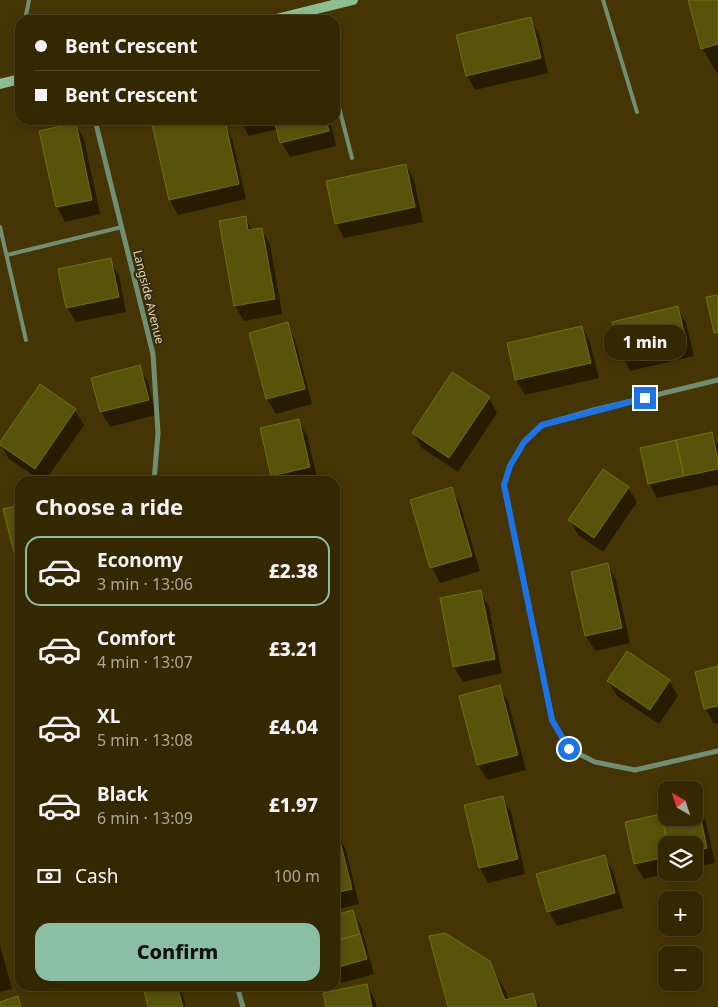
<!DOCTYPE html>
<html lang="en">
<head>
<meta charset="utf-8">
<style>
	body { margin:0; font-family:"Noto Sans",sans-serif; background:#3f3412; color:#f1f3f6; height:100vh; display:flex; flex-direction:column; font-size:19px; white-space:nowrap }
	* { box-sizing:border-box; margin:0 }
	p { font-size:16px; color:#a9a69a }
	.icon { flex:none; width:28px; height:28px; fill:none; stroke:currentColor; stroke-width:2; stroke-linecap:round; stroke-linejoin:round }
	.map { position:relative; flex:1; overflow:hidden }
	.drawer { position:absolute; left:15px; top:476px; width:325px; height:515px; display:flex; flex-direction:column; background:#342803; border-radius:15px; box-shadow:0 2px 8px #0003,0 0 0 1px #4e4425 }
	.drawer>* { flex:none }
	.top-card { position:absolute; left:15px; top:15px; width:325px; height:110px; border-radius:15px; box-shadow:0 2px 8px #0003,0 0 0 1px #4e4425; display:grid; align-content:center; height:110px; padding:0 20px; background:#342803 }
	.needle { width:32px; rotate:321deg }
	.buttons { position:absolute; left:658px; top:781px; display:grid; gap:10px }
	.buttons a { display:grid; place-items:center; width:45px; height:45px; border-radius:10px; background:#342803; box-shadow:0 2px 8px #0003,0 0 0 1px #4e4425; font-size:25px }
	.end { position:absolute; width:22px; height:22px; margin:-11px; border:6px solid #1a73e8; background:#fff; box-shadow:0 0 0 2px #fff }
	.from { border-radius:50% }
	.bubble { position:absolute; height:35px; border-radius:15px; background:#342803; box-shadow:0 2px 8px #0003,0 0 0 1px #4e4425; font-size:16px; font-weight:800; line-height:35px; text-align:center }
	.top-card b { display:flex; align-items:center; gap:18px; height:48px; font-size:19px }
	.top-card b+b { border-top:1px solid #4e4425 }
	.top-card i { width:12px; height:12px; background:#f1f3f6 }
	ul { padding:0; list-style:none }
	li { display:flex; align-items:center; gap:15px; height:70px; margin:0 10px 8px; padding:0 10px; border:2px solid transparent; border-radius:15px }
	li div { flex:1 }
	li b { display:block; font-size:19px }
	li em { font-style:normal; font-weight:800 }
	li.active { border-color:#8abfa5 }
	li>.icon { width:45px; height:45px; stroke-width:1.5 }
	h2 { padding:0 20px; font-size:22px; line-height:60px }
	.pay { display:flex; align-items:center; gap:12px; height:55px; padding:0 20px; font-size:19px }
	.pay p { margin-inline-start:auto }
	.action { display:flex; gap:10px; margin-top:auto; padding:10px 20px }
	.action a { flex:1; height:58px; border-radius:15px; background:#8abfa5; color:#111; font-size:20px; font-weight:800; line-height:58px; text-align:center }
	.map>svg:first-child { display:block }
	.shadow { fill:#0007 }
	.building { fill:#56530a; stroke:#736f0c }
	.lines { fill:none; stroke-linecap:round; stroke-linejoin:round }
	.service { stroke:#6f8e72; stroke-width:4 }
	.minor { stroke:#6f8e72; stroke-width:5 }
	.secondary { stroke:#8dbe92; stroke-width:10 }
	.route { stroke:#1a73e8; stroke-width:6 }
	.labels { text-anchor:middle; dominant-baseline:central; stroke-width:4.5; stroke-linejoin:round; paint-order:stroke }
	.street-label { font-size:12px; fill:#e2d1aa; stroke:#372c12 }
</style>
</head>
<body>
<div class="map">
<svg width="718" height="1007" viewBox="0 0 718 1007">
	<rect width="100%" height="100%" fill="#463504"/>
	<path class="shadow" d="M 689,0 L 718,0 L 718,75 L 702,48 Z
		M 530,19 L 539,34 L 548,73 L 475,90 L 467,75 Z
		M 152,120 L 215,120 L 216,125 L 224,123 L 232,138 L 246,199 L 178,215 L 170,200 Z
		M 240,120 L 330,120 L 336,146 L 290,157 L 281,142 L 278,129 L 249,136 Z
		M 75,124 L 84,139 L 100,214 L 65,222 L 57,207 L 41,132 Z
		M 406,165 L 414,180 L 423,222 L 344,238 L 336,223 Z
		M 245,217 L 253,231 L 261,229 L 270,244 L 282,314 L 244,321 L 235,306 L 220,222 Z
		M 110,260 L 119,275 L 126,312 L 76,322 L 67,307 Z
		M 678,308 L 686,323 L 694,356 L 630,371 L 622,356 L 614,323 Z
		M 287,324 L 295,339 L 312,404 L 276,414 L 267,399 L 250,334 Z
		M 582,327 L 590,342 L 599,378 L 525,395 L 516,380 L 508,344 Z
		M 139,367 L 148,382 L 156,415 L 110,427 L 101,412 L 92,379 Z
		M 489,398 L 497,413 L 458,472 L 422,448 L 413,433 Z
		M 75,410 L 84,425 L 45,481 L 42,481 L 9,459 L 0,444 Z
		M 298,420 L 307,435 L 318,481 L 276,481 L 273,476 L 261,429 Z
		M 711,434 L 718,445 L 718,485 L 657,498 L 649,483 Z
		M 628,487 L 637,502 L 603,552 L 578,535 L 570,520 Z
		M 452,489 L 460,504 L 480,571 L 440,583 L 432,568 L 412,500 Z
		M 608,565 L 616,580 L 630,643 L 595,651 L 586,636 L 572,573 Z
		M 481,592 L 489,607 L 502,673 L 463,682 L 454,667 Z
		M 718,667 L 718,723 L 714,724 L 706,709 L 696,673 Z
		M 608,681 L 669,681 L 678,696 L 659,724 L 617,696 Z
		M 499,686 L 508,701 L 526,770 L 487,780 L 478,765 L 460,697 Z
		M 502,797 L 511,812 L 525,874 L 488,883 L 480,868 Z
		M 697,807 L 706,822 L 715,863 L 694,867 L 694,845 L 666,845 L 666,872 L 671,872 L 644,879 L 635,864 L 626,823 L 666,814 L 666,818 L 694,818 L 694,808 Z
		M 335,835 L 337,835 L 346,850 L 359,904 L 335,910 Z
		M 604,856 L 613,871 L 623,908 L 557,926 L 548,911 Z
		M 353,911 L 361,926 L 374,974 L 342,983 L 335,971 L 335,916 Z
		M 0,944 L 12,989 L 0,992 Z
		M 489,962 L 505,990 L 509,1000 L 533,994 L 540,1007 L 449,1007 Z
		M 367,985 L 375,1000 L 377,1007 L 327,1007 Z
		M 144,986 L 181,986 L 186,1007 L 149,1007 Z"/>
	<path class="building" d="M 688,0 L 718,0 L 718,44 L 701,49 Z
		M 531,17 L 541,58 L 466,76 L 456,35 Z
		M 151,120 L 211,120 L 212,124 L 225,121 L 239,184 L 169,200 Z
		M 274,120 L 326,120 L 329,131 L 280,143 Z
		M 76,123 L 92,200 L 56,207 L 39,131 Z
		M 406,164 L 415,207 L 335,224 L 326,181 Z
		M 246,216 L 248,230 L 262,228 L 275,299 L 234,306 L 219,221 Z
		M 111,258 L 119,297 L 66,308 L 58,269 Z
		M 718,295 L 718,332 L 714,333 L 706,297 Z
		M 678,306 L 686,341 L 620,356 L 612,322 Z
		M 288,322 L 305,389 L 266,399 L 249,333 Z
		M 582,326 L 591,363 L 515,380 L 507,343 Z
		M 140,365 L 149,400 L 100,412 L 91,378 Z
		M 452,372 L 490,397 L 449,458 L 412,433 Z
		M 40,384 L 76,409 L 35,469 L 0,445 L 0,442 Z
		M 299,419 L 310,467 L 271,476 L 260,428 Z
		M 712,432 L 718,460 L 718,469 L 684,476 L 676,440 Z
		M 676,440 L 684,476 L 648,484 L 640,448 Z
		M 603,469 L 629,487 L 594,538 L 568,520 Z
		M 452,487 L 472,556 L 430,568 L 410,500 Z
		M 20,505 L 20,576 L 3,509 Z
		M 608,563 L 622,628 L 585,636 L 571,572 Z
		M 481,590 L 495,659 L 453,667 L 440,598 Z
		M 627,651 L 670,680 L 650,710 L 607,681 Z
		M 718,666 L 718,706 L 704,709 L 695,672 Z
		M 500,685 L 518,755 L 477,765 L 459,696 Z
		M 503,796 L 518,859 L 479,868 L 464,805 Z
		M 698,806 L 707,848 L 694,851 L 694,845 L 668,845 L 661,814 L 666,813 L 666,818 L 694,818 L 694,807 Z
		M 661,814 L 668,845 L 666,845 L 666,857 L 634,864 L 625,822 Z
		M 338,833 L 352,889 L 335,893 L 335,834 Z
		M 605,855 L 615,893 L 547,912 L 536,874 Z
		M 353,910 L 360,934 L 335,941 L 335,915 Z
		M 445,933 L 490,961 L 505,1000 L 533,993 L 537,1007 L 448,1007 L 429,936 Z
		M 360,934 L 367,959 L 335,968 L 335,941 Z
		M 367,984 L 372,1007 L 326,1007 L 323,993 Z
		M 143,986 L 177,986 L 183,1007 L 148,1007 Z
		M 18,996 L 21,1007 L 0,1007 L 0,1002 Z"/>
	<g class="lines">
		<path class="service" d="M 603,0 L 637,112
			M 315,10 L 317,20
			M 25,20 L 29,0
			M 335,92 L 352,158
			M 0,227 L 26,340
			M 7,255 L 122,227"/>
		<path class="minor" d="M 95,120 L 153,354 L 158,433 L 154,481
			M 718,380 L 590,411 L 542,425 L 524,442 L 510,466 L 504,485 L 552,720 L 569,749 L 595,762 L 635,770 L 718,751
			M 237,986 L 243,1007"/>
		<path class="secondary" d="M 272,20 L 353,0
			M 0,84 L 20,79"/>
	</g>
	<g class="lines">
		<path class="route" d="M 569,749 L 552,720 L 504,485 L 510,466 L 524,442 L 542,425 L 645,398"/>
	</g>
	<g class="labels">
		<g class="street-label">
			<text transform="translate(149 297) rotate(76)">Langside Avenue</text>
		</g>
	</g>
</svg>
<div class="buttons">
<a><svg class="needle" viewBox="-14 -14 28 28"><path d="M0-13l5 13h-10z" fill="#e53935"/><path d="M0 13l5-13h-10z" fill="#a9a69a"/></svg></a>
<a><svg class="icon" aria-label="layers" viewBox="0 0 24 24"><path d="M12 4l9 5-9 5-9-5zM3 14l9 5 9-5"/></svg></a>
<a>+</a>
<a>−</a>
</div>
<i class="end from" style="left:569px;top:749px"></i>
<i class="end" style="left:645px;top:398px"></i>
<div class="bubble" style="left:604px;top:325px;width:82px">1 min</div>
<div class="top-card">
<b><i class="from"></i>Bent Crescent</b>
<b><i></i>Bent Crescent</b>
</div>
<section class="drawer">
<h2>Choose a ride</h2>
<ul>
<li class="active"><svg class="icon" aria-label="car" viewBox="0 0 24 24"><path d="M5 17H2v-5l4-1 3-4h7l3 4 3 1v5h-3M9 17h6M6 11h13"/><circle cx="7" cy="17" r="2"/><circle cx="17" cy="17" r="2"/></svg><div><b>Economy</b><p>3 min · 13:06</p></div><em>£2.38</em></li>
<li><svg class="icon" aria-label="car" viewBox="0 0 24 24"><path d="M5 17H2v-5l4-1 3-4h7l3 4 3 1v5h-3M9 17h6M6 11h13"/><circle cx="7" cy="17" r="2"/><circle cx="17" cy="17" r="2"/></svg><div><b>Comfort</b><p>4 min · 13:07</p></div><em>£3.21</em></li>
<li><svg class="icon" aria-label="car" viewBox="0 0 24 24"><path d="M5 17H2v-5l4-1 3-4h7l3 4 3 1v5h-3M9 17h6M6 11h13"/><circle cx="7" cy="17" r="2"/><circle cx="17" cy="17" r="2"/></svg><div><b>XL</b><p>5 min · 13:08</p></div><em>£4.04</em></li>
<li><svg class="icon" aria-label="car" viewBox="0 0 24 24"><path d="M5 17H2v-5l4-1 3-4h7l3 4 3 1v5h-3M9 17h6M6 11h13"/><circle cx="7" cy="17" r="2"/><circle cx="17" cy="17" r="2"/></svg><div><b>Black</b><p>6 min · 13:09</p></div><em>£1.97</em></li>
</ul>
<div class="pay"><svg class="icon" aria-label="cash" viewBox="0 0 24 24"><path d="M3 7h18v10H3z"/><circle cx="12" cy="12" r="2"/></svg>Cash<p>100 m</p></div>
<div class="action"><a>Confirm</a></div>
</section>
</div>
</body>
</html>
